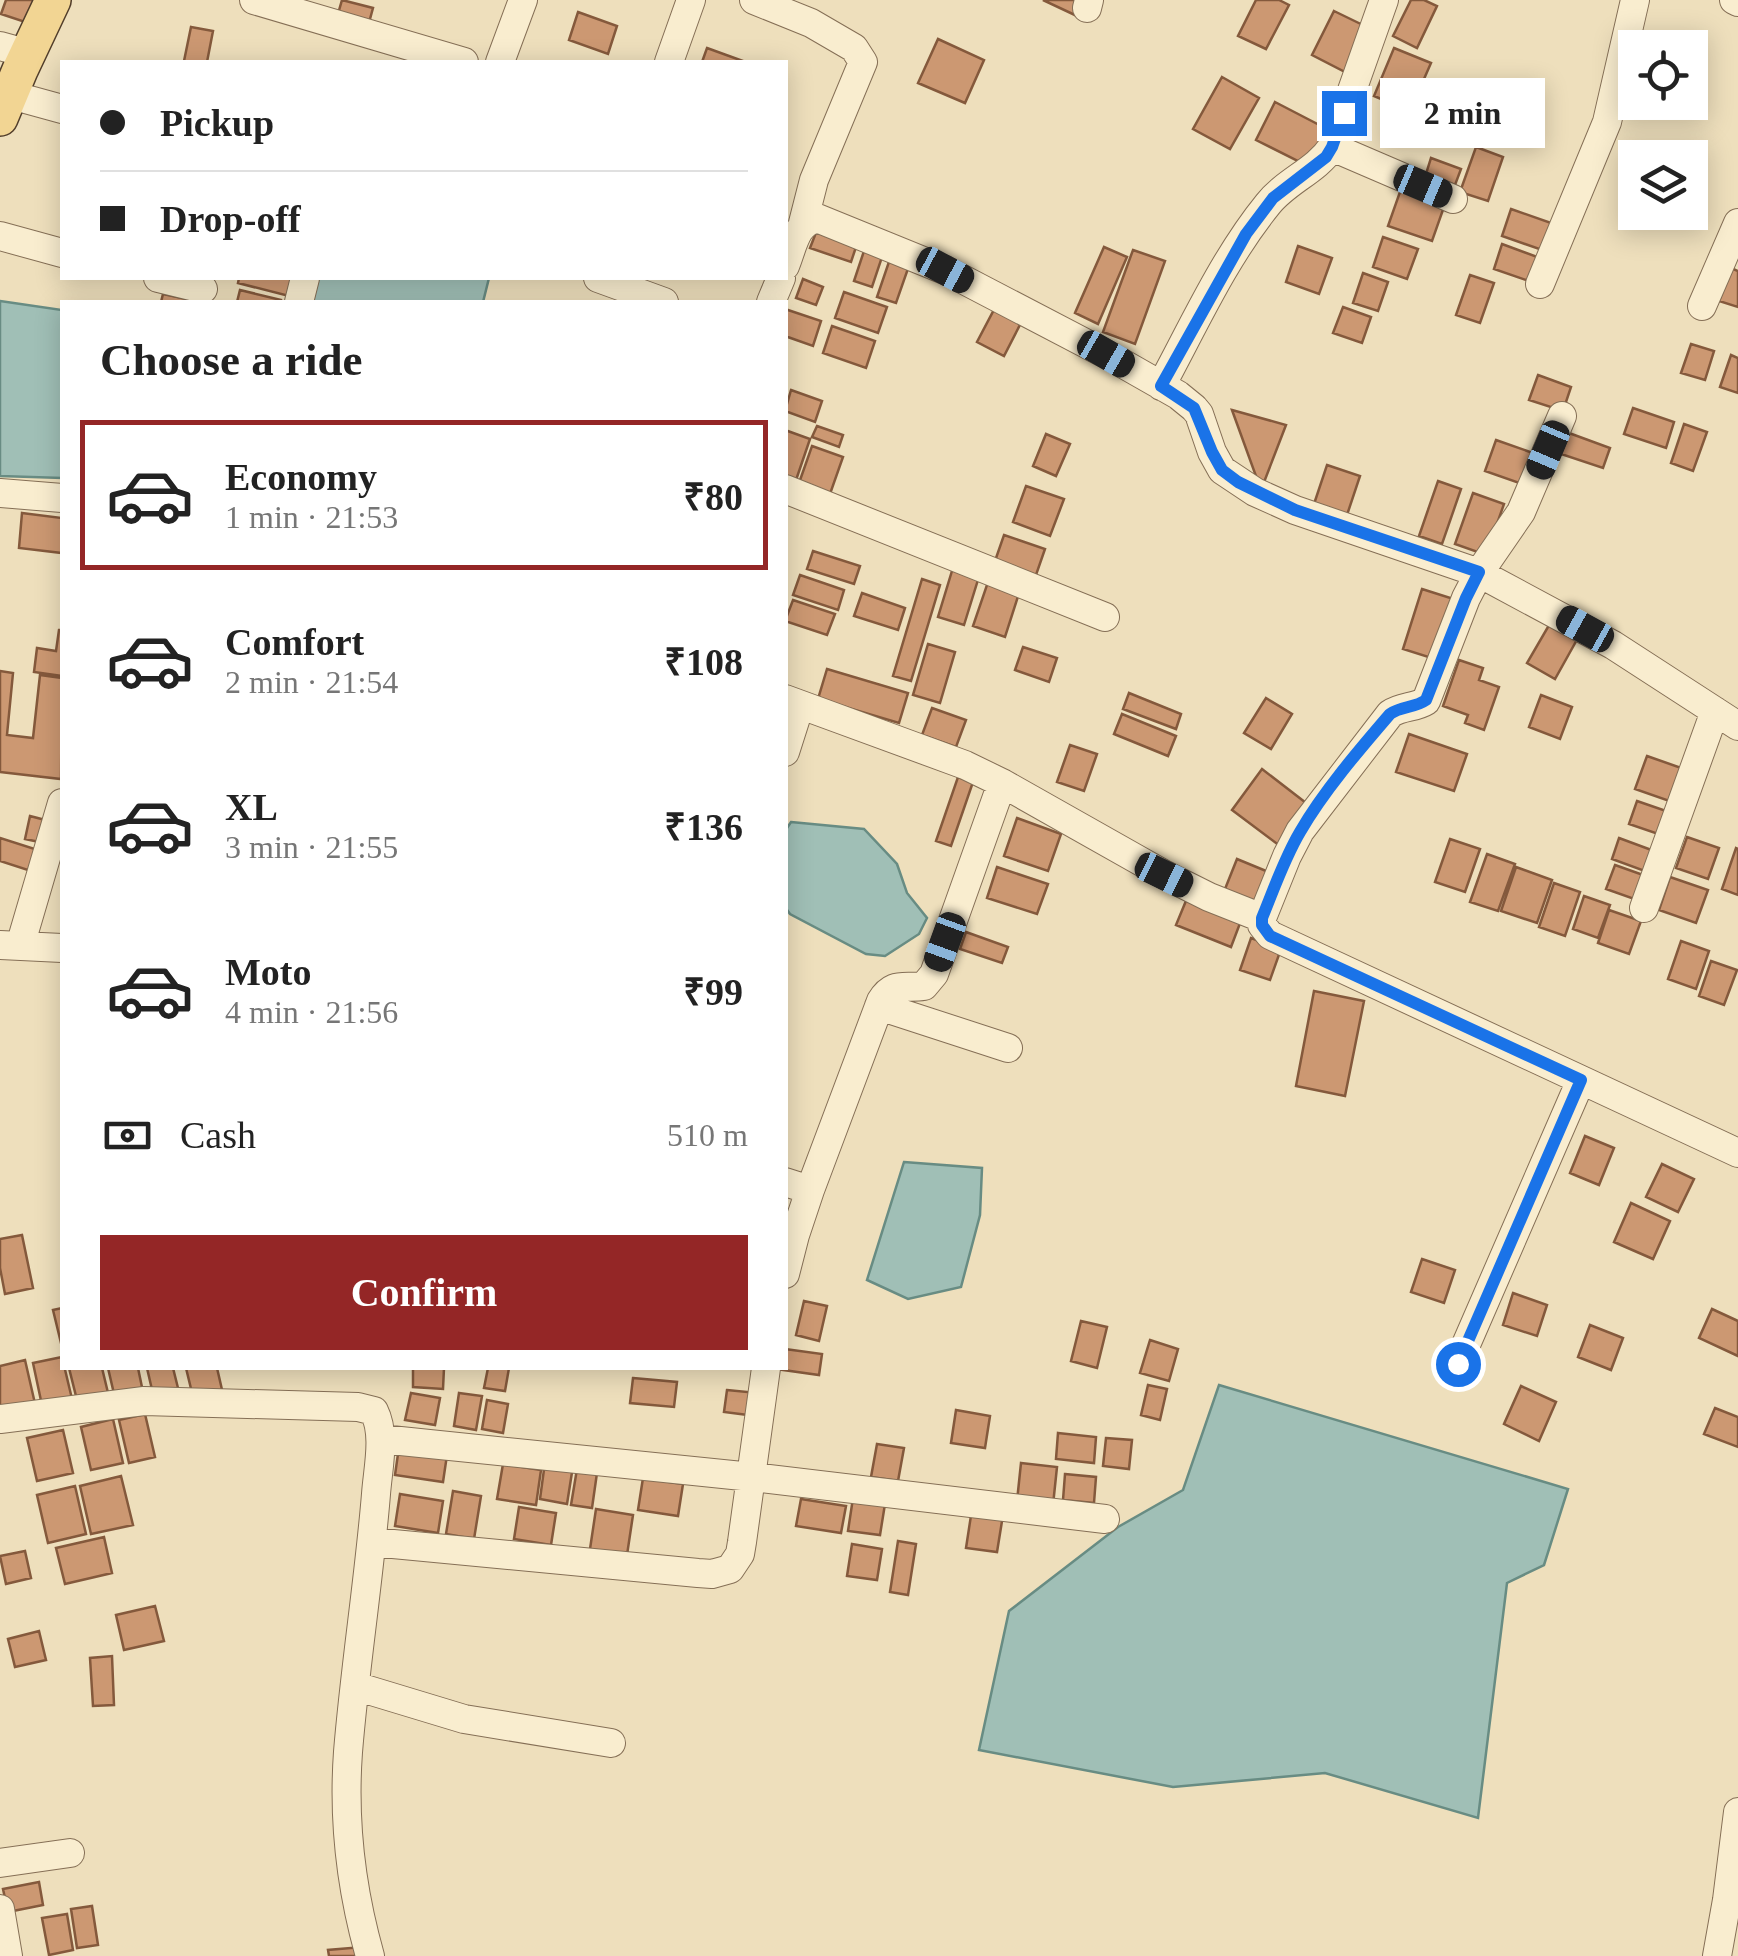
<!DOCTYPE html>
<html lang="en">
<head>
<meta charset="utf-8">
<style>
	body { margin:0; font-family:Georgia,serif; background:#f6f6f6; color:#222; height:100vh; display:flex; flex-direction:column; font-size:38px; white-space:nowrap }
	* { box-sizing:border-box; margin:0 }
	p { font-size:32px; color:#767676 }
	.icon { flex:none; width:55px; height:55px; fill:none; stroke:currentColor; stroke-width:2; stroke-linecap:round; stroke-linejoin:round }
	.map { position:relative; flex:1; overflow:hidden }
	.panel { position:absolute; left:60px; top:300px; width:728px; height:1070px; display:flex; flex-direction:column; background:#fff; border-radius:0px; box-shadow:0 5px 25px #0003 }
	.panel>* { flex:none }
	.top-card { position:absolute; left:60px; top:60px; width:728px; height:220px; border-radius:0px; box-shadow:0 5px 25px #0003; display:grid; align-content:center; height:220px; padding:0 40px; background:#fff }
	.controls { position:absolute; left:1618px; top:30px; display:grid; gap:20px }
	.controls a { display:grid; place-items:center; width:90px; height:90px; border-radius:0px; background:#fff; box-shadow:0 5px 25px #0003; font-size:50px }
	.end { position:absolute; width:45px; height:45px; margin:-22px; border:12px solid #1a73e8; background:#fff; box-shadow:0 0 0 5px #fff }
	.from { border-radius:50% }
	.bubble { position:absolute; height:70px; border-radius:0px; background:#fff; box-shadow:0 5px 25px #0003; font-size:32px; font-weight:600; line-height:70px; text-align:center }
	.car { position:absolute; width:30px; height:60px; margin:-30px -15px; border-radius:12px; box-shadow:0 0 8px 2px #0007; background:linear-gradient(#222 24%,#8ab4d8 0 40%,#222 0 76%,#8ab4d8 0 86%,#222 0) }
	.top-card b { display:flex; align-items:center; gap:35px; height:95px; font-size:38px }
	.top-card b+b { border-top:2px solid #e0e0e0 }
	.top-card i { width:25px; height:25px; background:#222 }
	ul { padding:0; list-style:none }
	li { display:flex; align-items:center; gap:30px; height:150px; margin:0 20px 15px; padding:0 20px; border:5px solid transparent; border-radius:0px }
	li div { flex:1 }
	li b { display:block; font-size:38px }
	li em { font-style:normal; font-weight:600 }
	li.active { border-color:#942626 }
	li>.icon { width:90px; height:90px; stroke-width:1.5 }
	h2 { padding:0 40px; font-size:45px; line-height:120px }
	.pay { display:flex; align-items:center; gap:25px; height:110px; padding:0 40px; font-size:38px }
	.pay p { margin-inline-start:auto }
	.primary-button { display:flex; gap:20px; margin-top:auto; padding:20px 40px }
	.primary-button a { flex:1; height:115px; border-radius:0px; background:#942626; color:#fff; font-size:40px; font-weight:600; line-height:115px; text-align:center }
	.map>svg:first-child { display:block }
	.water { fill:#a0bfb6; stroke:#688c83; stroke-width:2.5 }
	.building { fill:#cc9872; stroke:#84593c; stroke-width:2.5 }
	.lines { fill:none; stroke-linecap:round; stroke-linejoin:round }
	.minor-casing { stroke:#856f56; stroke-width:30 }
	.major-casing { stroke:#523e2b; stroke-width:38 }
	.minor { stroke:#f9edcf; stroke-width:28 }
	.major { stroke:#f2d593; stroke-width:35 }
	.route { stroke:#1a73e8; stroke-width:12 }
</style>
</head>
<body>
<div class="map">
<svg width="1738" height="1956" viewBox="0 0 1738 1956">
	<rect width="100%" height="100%" fill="#eedfbc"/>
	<path class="water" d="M 318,278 L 489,278 L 483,302 L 312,302 Z
		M 0,301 L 62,310 L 62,478 L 0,476 Z
		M 791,822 L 864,829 L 897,864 L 907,893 L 927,918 L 919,934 L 885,956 L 866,954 L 790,914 L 785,907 L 785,831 Z
		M 904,1162 L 982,1168 L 980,1215 L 961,1287 L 908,1299 L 867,1280 Z
		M 1219,1385 L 1568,1489 L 1544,1565 L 1507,1583 L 1478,1818 L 1325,1773 L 1173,1787 L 979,1750 L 1009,1611 L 1118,1527 L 1183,1490 Z"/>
	<path class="building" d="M 6,0 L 38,0 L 31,24 L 1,14 Z
		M 342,0 L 373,8 L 367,30 L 336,21 Z
		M 1043,0 L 1085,0 L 1077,16 Z
		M 1256,0 L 1279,0 L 1289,5 L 1266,49 L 1238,36 Z
		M 1411,0 L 1424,0 L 1437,6 L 1417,48 L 1393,36 Z
		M 1334,11 L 1371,29 L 1349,74 L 1312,55 Z
		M 578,12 L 617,26 L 608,54 L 569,40 Z
		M 191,27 L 213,31 L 207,62 L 184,61 Z
		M 938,39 L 984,60 L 965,103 L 918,83 Z
		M 707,48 L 743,61 L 742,62 L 702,62 Z
		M 1394,48 L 1431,63 L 1410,111 L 1374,96 Z
		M 1222,77 L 1259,98 L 1230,149 L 1193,129 Z
		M 1275,102 L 1327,129 L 1308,166 L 1256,140 Z
		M 1476,147 L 1503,157 L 1488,201 L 1460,192 Z
		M 1431,158 L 1461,169 L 1455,185 L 1426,174 Z
		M 1401,189 L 1445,204 L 1432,241 L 1388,226 Z
		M 1511,209 L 1554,224 L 1545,251 L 1502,236 Z
		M 817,230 L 857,244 L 851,262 L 810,248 Z
		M 1383,237 L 1418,249 L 1407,279 L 1373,267 Z
		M 1502,244 L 1540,258 L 1532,282 L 1494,269 Z
		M 1298,246 L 1332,258 L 1319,294 L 1286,282 Z
		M 1104,247 L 1127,257 L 1098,324 L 1075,313 Z
		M 865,248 L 883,254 L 872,287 L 854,281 Z
		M 1133,250 L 1165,261 L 1135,344 L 1103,332 Z
		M 892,253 L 911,260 L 896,303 L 877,297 Z
		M 1731,268 L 1738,271 L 1738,307 L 1719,301 Z
		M 1363,273 L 1388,282 L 1378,311 L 1353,303 Z
		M 1470,275 L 1494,283 L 1480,323 L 1456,315 Z
		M 239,278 L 293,278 L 289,296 L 238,283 Z
		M 803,279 L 823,287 L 816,305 L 796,298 Z
		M 240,290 L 281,300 L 281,302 L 237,302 Z
		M 844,292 L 887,307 L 878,333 L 835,318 Z
		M 163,294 L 201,302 L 161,302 Z
		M 997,304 L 1024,317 L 1004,356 L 977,342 Z
		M 1343,307 L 1371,317 L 1362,343 L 1333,333 Z
		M 785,309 L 821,321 L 813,346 L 785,336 Z
		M 832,326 L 875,341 L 866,368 L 823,353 Z
		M 1691,344 L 1714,351 L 1705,380 L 1681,373 Z
		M 1731,355 L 1738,358 L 1738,393 L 1720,387 Z
		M 1538,375 L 1571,387 L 1563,411 L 1529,400 Z
		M 791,390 L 822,401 L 815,422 L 785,411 Z
		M 1633,408 L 1674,422 L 1666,448 L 1624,434 Z
		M 1232,410 L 1286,425 L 1261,490 Z
		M 1684,424 L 1707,432 L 1693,471 L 1671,463 Z
		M 817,426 L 843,435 L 839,447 L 812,437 Z
		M 785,430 L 810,439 L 795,483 L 785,479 Z
		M 1569,433 L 1610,448 L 1603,468 L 1561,454 Z
		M 1046,434 L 1070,444 L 1056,476 L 1033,466 Z
		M 1496,440 L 1533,453 L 1522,484 L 1485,471 Z
		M 812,446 L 843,457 L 830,494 L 799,483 Z
		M 1327,465 L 1360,476 L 1347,515 L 1314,504 Z
		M 1438,481 L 1461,489 L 1442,544 L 1419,536 Z
		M 1026,486 L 1064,499 L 1050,536 L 1013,522 Z
		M 1473,493 L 1504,504 L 1486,555 L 1455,544 Z
		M 22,513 L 62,518 L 62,553 L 19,548 Z
		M 1004,535 L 1045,549 L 1036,575 L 995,561 Z
		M 813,551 L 860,566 L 854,584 L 807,569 Z
		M 955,561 L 981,570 L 964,625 L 938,617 Z
		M 800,575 L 844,590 L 838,610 L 793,595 Z
		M 922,579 L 940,585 L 911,681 L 893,676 Z
		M 989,579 L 1020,590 L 1005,637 L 973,626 Z
		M 1422,589 L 1460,601 L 1441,661 L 1403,649 Z
		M 862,593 L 905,608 L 898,630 L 854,616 Z
		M 793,600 L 835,614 L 827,635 L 785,621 Z
		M 1552,620 L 1579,636 L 1555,679 L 1527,663 Z
		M 59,630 L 62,630 L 62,676 L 34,672 L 37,648 L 56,651 Z
		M 928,644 L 955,652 L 940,703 L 913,695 Z
		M 1023,647 L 1057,658 L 1049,682 L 1015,670 Z
		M 1459,660 L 1483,668 L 1479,680 L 1499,687 L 1484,730 L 1465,723 L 1468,715 L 1443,706 Z
		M 827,669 L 908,693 L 899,723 L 818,699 Z
		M 0,671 L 13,673 L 7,735 L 33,738 L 40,675 L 62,678 L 61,779 L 0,772 Z
		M 1129,693 L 1181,714 L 1176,729 L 1123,709 Z
		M 1541,695 L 1572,707 L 1560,739 L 1529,727 Z
		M 1266,698 L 1292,714 L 1271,749 L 1244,733 Z
		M 932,708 L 966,720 L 956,747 L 922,735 Z
		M 1122,714 L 1176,736 L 1168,756 L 1114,734 Z
		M 1409,734 L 1467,754 L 1454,791 L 1396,772 Z
		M 1070,745 L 1097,754 L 1084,791 L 1057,782 Z
		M 1647,756 L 1687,770 L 1675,803 L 1635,789 Z
		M 1262,769 L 1310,806 L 1280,846 L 1232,810 Z
		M 958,777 L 973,782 L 951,846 L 936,841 Z
		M 1637,801 L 1672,813 L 1664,836 L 1629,824 Z
		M 30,816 L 49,821 L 44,843 L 25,839 Z
		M 1017,818 L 1061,834 L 1048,871 L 1004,856 Z
		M 1687,837 L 1719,848 L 1708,879 L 1676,868 Z
		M 0,838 L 41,851 L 34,872 L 0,861 Z
		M 1619,838 L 1657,852 L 1650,873 L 1612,859 Z
		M 1450,839 L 1480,849 L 1465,892 L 1435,882 Z
		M 1736,848 L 1738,849 L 1738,895 L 1722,889 Z
		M 1487,854 L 1515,864 L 1498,911 L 1470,902 Z
		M 1237,859 L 1271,873 L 1255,913 L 1221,899 Z
		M 1615,865 L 1646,876 L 1637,900 L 1606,889 Z
		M 997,867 L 1048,884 L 1037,914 L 987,898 Z
		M 1516,867 L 1552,880 L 1537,923 L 1501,911 Z
		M 1670,877 L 1708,890 L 1696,923 L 1659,910 Z
		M 1554,883 L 1580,892 L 1565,936 L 1539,927 Z
		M 1188,896 L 1242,918 L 1231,947 L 1176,925 Z
		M 1584,896 L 1610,905 L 1598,938 L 1573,929 Z
		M 1609,910 L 1641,921 L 1629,954 L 1598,943 Z
		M 966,932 L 1008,947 L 1002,963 L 960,949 Z
		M 1251,938 L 1281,949 L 1270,980 L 1240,970 Z
		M 1681,941 L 1709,951 L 1696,989 L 1668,979 Z
		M 1711,961 L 1737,970 L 1724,1005 L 1699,996 Z
		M 1314,991 L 1364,1001 L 1345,1096 L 1296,1086 Z
		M 1585,1136 L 1614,1148 L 1599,1185 L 1570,1173 Z
		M 1662,1164 L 1694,1179 L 1678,1212 L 1646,1197 Z
		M 1631,1203 L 1670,1221 L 1653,1259 L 1614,1242 Z
		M 22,1235 L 33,1288 L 5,1294 L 0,1268 L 0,1239 Z
		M 1422,1259 L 1455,1270 L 1444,1303 L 1411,1292 Z
		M 1513,1293 L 1547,1305 L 1537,1336 L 1503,1325 Z
		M 804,1301 L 827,1306 L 819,1341 L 796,1335 Z
		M 62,1308 L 62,1343 L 61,1343 L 53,1310 Z
		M 1712,1309 L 1738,1321 L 1738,1356 L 1699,1338 Z
		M 1081,1321 L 1107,1327 L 1097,1368 L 1071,1361 Z
		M 1590,1325 L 1623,1338 L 1611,1370 L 1578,1357 Z
		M 1150,1340 L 1178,1349 L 1169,1381 L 1140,1373 Z
		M 785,1349 L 822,1354 L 819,1375 L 776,1369 L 785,1368 Z
		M 62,1357 L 73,1403 L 43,1410 L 33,1363 Z
		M 25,1360 L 36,1408 L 2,1416 L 0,1405 L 0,1366 Z
		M 69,1368 L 102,1368 L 109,1397 L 78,1404 Z
		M 108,1368 L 138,1368 L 143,1392 L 115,1398 Z
		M 147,1368 L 173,1368 L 178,1388 L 153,1394 Z
		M 186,1368 L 217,1368 L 223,1394 L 194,1401 Z
		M 413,1368 L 444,1368 L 443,1389 L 413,1387 Z
		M 488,1368 L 509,1368 L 505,1391 L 484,1388 Z
		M 633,1378 L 677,1382 L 674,1407 L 630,1403 Z
		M 1148,1385 L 1167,1389 L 1160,1420 L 1141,1415 Z
		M 1521,1386 L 1556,1402 L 1539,1441 L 1504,1424 Z
		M 727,1390 L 758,1393 L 756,1416 L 724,1412 Z
		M 411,1393 L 440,1398 L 435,1425 L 405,1420 Z
		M 459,1393 L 482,1396 L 476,1430 L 454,1426 Z
		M 487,1400 L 508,1404 L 503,1433 L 482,1429 Z
		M 1715,1408 L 1738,1417 L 1738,1447 L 1704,1434 Z
		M 956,1410 L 990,1416 L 985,1448 L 951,1443 Z
		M 145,1414 L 155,1457 L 129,1463 L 119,1420 Z
		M 113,1419 L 123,1463 L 91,1470 L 81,1427 Z
		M 63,1430 L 73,1473 L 37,1481 L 27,1438 Z
		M 1058,1433 L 1096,1437 L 1094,1463 L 1056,1459 Z
		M 1106,1438 L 1132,1440 L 1129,1469 L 1103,1466 Z
		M 877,1444 L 904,1448 L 898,1481 L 871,1477 Z
		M 399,1447 L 447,1455 L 443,1482 L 395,1475 Z
		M 545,1462 L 573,1466 L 567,1504 L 540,1499 Z
		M 1021,1463 L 1057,1467 L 1053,1505 L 1017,1501 Z
		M 503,1464 L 541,1470 L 536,1505 L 497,1499 Z
		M 577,1469 L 597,1473 L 592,1508 L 571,1505 Z
		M 1065,1474 L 1096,1477 L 1094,1503 L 1063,1500 Z
		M 121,1476 L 133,1525 L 91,1534 L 80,1486 Z
		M 643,1478 L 683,1484 L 678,1516 L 638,1510 Z
		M 75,1486 L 86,1534 L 48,1543 L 37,1495 Z
		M 453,1491 L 481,1496 L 474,1539 L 446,1534 Z
		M 400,1494 L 443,1501 L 438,1533 L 395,1526 Z
		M 853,1498 L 885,1504 L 880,1535 L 848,1531 Z
		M 801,1499 L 846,1506 L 841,1533 L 796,1526 Z
		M 519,1507 L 556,1513 L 551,1545 L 514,1539 Z
		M 596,1509 L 633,1515 L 627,1555 L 590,1549 Z
		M 972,1509 L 1003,1515 L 997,1552 L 966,1548 Z
		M 104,1537 L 112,1573 L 65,1584 L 56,1548 Z
		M 898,1541 L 916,1544 L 908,1595 L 890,1592 Z
		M 852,1544 L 882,1549 L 877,1580 L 847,1576 Z
		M 25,1551 L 31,1578 L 6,1584 L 0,1556 Z
		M 155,1606 L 164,1641 L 124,1650 L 116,1615 Z
		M 39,1631 L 46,1660 L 15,1667 L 8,1639 Z
		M 112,1656 L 114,1705 L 93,1706 L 90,1658 Z
		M 39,1882 L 43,1905 L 8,1912 L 3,1889 Z
		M 92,1906 L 98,1945 L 77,1948 L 71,1909 Z
		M 67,1914 L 73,1950 L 49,1955 L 42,1918 Z
		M 362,1947 L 362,1956 L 329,1956 L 328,1950 Z"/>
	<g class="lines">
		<defs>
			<path id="minor" d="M 254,0 L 464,62
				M 754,0 L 811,23 L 854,48 L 863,62 L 814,180 L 803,223
				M 1734,0 L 1738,2
				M 1087,8 L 1089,0
				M 0,46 L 29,54
				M 500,62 L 523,0
				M 669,62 L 691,0
				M 11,95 L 62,109
				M 1332,147 L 1453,199
				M 0,236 L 62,253
				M 785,266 C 793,247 795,223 817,218 L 945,270 L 1106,354 L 1178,395 L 1194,408 L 1199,414 L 1212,452 L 1222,470 L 1255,492 L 1295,510 L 1479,573 L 1466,598 L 1426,701 C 1415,708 1401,706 1390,714 L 1300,831 L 1287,856 L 1262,918 L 1262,925 L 1270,935 L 1738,1153
				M 158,278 L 203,289
				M 598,278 L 664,302
				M 1540,284 L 1607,122 L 1635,0
				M 299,302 L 305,278
				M 771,302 L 781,278
				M 1702,306 L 1738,223
				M 1161,386 C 1194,325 1224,258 1268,204 C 1286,181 1316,171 1332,147 L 1384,0
				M 1562,416 L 1521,512 L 1479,573 L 1613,645 L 1738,726
				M 785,489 L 1105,617
				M 0,493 L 62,498
				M 785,699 L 965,765 L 1002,783 L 1165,875 L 1209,897 L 1262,918
				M 785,752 L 800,705
				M 1644,908 L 1715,711
				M 0,945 L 62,948
				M 20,946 L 62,803
				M 879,1006 L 1008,1048
				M 785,1182 L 810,1190
				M 785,1274 L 795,1235 L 810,1190 L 881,1001 C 893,981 904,989 924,986 L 934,974 L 1002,783
				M 1458,1363 L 1581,1080
				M 0,1419 L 144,1401 L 358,1407 L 374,1411 C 386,1435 378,1467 376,1494 C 369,1580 355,1666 348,1752 C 343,1821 351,1889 370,1956
				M 381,1439 L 752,1477 L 1105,1519
				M 372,1542 L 698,1573 L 712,1574 L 730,1569 L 740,1554 L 742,1542 L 766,1368
				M 355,1686 L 464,1719 L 611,1743
				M 0,1863 L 70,1853
				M 0,1909 L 8,1956
				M 1717,1956 L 1727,1900 L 1738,1812"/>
			<path id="major" d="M 0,118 L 20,70 L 53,0"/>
		</defs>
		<use href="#minor" class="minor-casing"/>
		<use href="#major" class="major-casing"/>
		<use href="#minor" class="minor"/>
		<use href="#major" class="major"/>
	</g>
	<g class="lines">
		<path class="route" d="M 1344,113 L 1332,147 L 1326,157 L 1273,198 L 1246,234 L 1161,386 L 1194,408 L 1212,452 L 1222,470 L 1238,482 L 1295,510 L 1479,572 L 1466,598 L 1426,700 C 1415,708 1401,706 1390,714 C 1359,750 1323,792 1300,832 C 1284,859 1274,889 1262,918 L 1262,925 L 1270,936 L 1581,1080 L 1458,1364"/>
	</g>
</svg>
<div class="controls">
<a><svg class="icon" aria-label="locate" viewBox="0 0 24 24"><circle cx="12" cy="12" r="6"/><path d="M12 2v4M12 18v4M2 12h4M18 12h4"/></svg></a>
<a><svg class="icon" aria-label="layers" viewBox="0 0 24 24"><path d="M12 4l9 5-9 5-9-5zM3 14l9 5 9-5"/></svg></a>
</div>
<i class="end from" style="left:1458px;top:1364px"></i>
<i class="end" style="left:1344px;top:113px"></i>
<div class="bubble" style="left:1380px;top:78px;width:165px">2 min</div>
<i class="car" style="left:1423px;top:186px;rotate:113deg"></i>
<i class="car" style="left:945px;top:270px;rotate:118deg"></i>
<i class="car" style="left:1106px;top:354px;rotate:120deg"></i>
<i class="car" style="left:1548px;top:450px;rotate:203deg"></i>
<i class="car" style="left:1585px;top:629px;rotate:299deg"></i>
<i class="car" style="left:1164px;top:875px;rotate:116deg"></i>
<i class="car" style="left:945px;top:942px;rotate:200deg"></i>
<div class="top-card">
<b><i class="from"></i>Pickup</b>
<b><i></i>Drop-off</b>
</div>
<section class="panel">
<h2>Choose a ride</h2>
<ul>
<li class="active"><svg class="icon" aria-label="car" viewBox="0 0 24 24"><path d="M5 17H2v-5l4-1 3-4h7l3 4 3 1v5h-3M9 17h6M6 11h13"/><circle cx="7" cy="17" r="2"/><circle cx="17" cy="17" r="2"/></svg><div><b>Economy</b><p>1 min · 21:53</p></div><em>₹80</em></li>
<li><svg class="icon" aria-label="car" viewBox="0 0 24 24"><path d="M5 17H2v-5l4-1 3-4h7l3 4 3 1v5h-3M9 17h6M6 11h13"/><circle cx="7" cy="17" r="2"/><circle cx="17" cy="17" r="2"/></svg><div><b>Comfort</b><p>2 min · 21:54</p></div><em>₹108</em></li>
<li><svg class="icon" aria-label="car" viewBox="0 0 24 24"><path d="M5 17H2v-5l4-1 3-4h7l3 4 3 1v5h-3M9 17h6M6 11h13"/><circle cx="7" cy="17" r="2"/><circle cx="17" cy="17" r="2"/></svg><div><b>XL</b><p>3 min · 21:55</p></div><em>₹136</em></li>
<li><svg class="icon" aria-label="car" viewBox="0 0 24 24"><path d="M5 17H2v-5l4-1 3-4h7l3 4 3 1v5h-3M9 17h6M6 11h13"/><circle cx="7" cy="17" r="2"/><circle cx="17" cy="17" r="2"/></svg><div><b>Moto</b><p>4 min · 21:56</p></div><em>₹99</em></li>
</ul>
<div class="pay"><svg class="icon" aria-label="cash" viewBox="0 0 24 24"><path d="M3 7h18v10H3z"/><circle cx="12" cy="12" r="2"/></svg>Cash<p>510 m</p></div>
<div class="primary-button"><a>Confirm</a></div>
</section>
</div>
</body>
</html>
